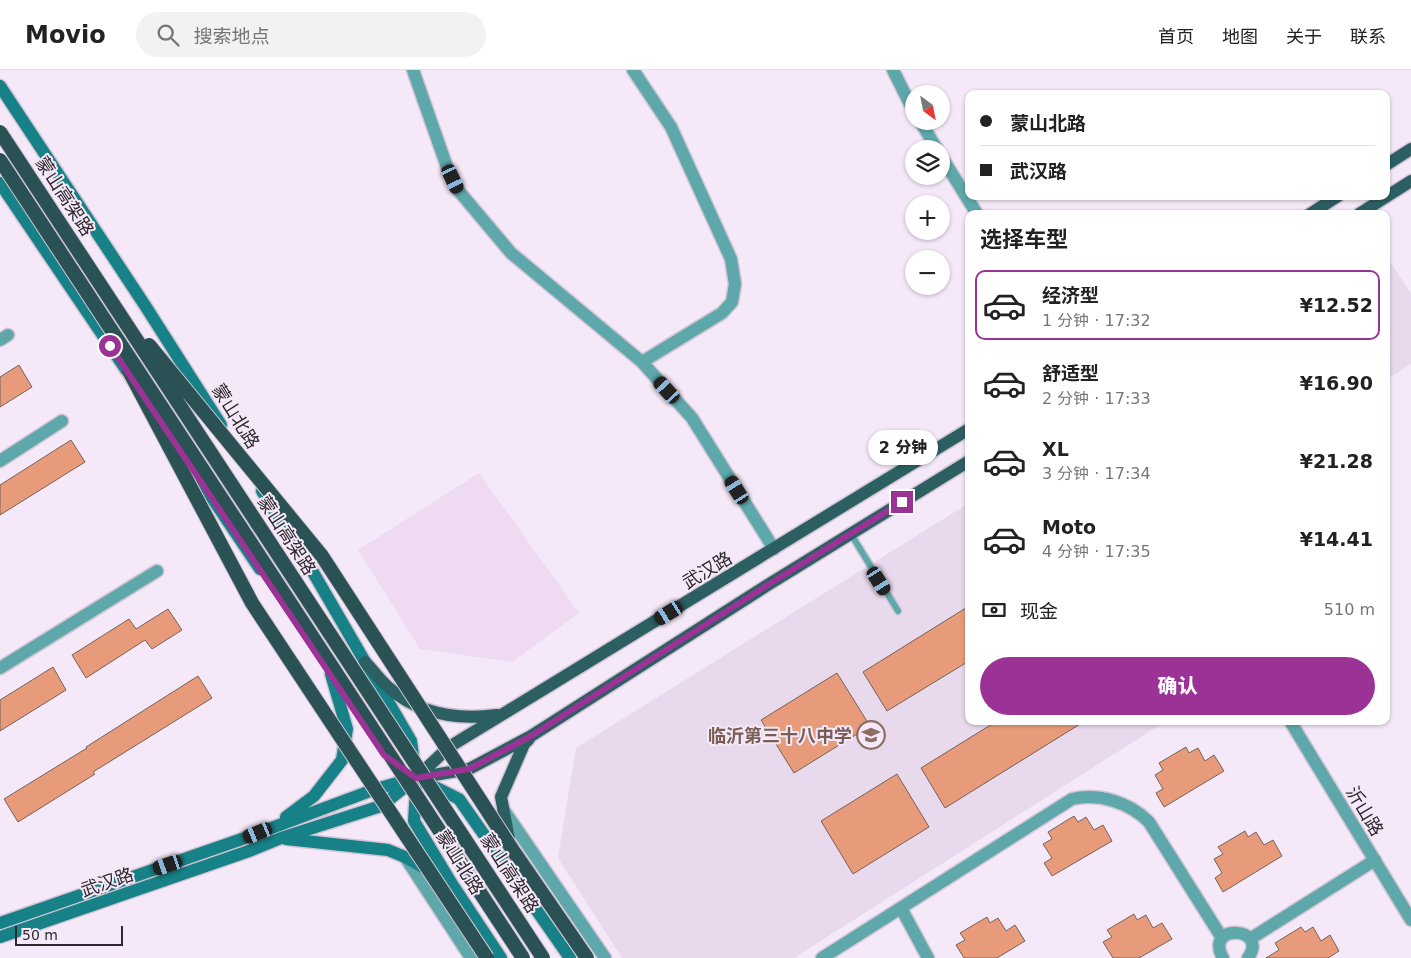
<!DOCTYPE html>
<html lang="zh">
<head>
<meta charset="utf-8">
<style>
	body { margin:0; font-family:"DejaVu Sans","Noto Sans SC",sans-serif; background:#f2f2f2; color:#222; height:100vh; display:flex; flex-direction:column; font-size:19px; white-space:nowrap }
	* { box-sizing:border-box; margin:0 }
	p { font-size:16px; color:#767676 }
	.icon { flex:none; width:28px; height:28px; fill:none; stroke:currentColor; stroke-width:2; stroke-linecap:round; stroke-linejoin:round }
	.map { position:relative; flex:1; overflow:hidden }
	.drawer { position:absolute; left:965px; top:140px; width:425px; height:515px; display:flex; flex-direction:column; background:#fff; border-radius:10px; box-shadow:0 1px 4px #0004 }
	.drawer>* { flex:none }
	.top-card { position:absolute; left:965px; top:20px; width:425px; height:110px; border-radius:10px; box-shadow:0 1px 4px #0004; display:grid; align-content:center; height:110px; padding:0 15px; background:#fff }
	.needle { width:32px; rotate:148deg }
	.fabs { position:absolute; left:905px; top:15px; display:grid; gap:10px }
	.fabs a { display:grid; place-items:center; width:45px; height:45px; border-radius:50%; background:#fff; box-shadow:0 1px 4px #0004; font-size:25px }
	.scale { position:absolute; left:15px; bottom:12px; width:108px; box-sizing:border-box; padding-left:5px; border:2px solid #2d282e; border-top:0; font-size:14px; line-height:18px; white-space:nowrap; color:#2d282e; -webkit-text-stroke:4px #f5e8f8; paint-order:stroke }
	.end { position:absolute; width:22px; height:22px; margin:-11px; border:6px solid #9b3397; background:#fff; box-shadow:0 0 0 2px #fff }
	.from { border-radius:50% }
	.bubble { position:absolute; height:35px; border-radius:18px; background:#fff; box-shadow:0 1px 4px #0004; font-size:16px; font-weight:800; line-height:35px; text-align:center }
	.car { position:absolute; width:15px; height:30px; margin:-15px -8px; border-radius:6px; box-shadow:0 0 4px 1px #0007; background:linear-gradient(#222 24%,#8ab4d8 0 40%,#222 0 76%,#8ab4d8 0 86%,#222 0) }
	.top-card b { display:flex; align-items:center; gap:18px; height:48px; font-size:19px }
	.top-card b+b { border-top:1px solid #e0e0e0 }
	.top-card i { width:12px; height:12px; background:#222 }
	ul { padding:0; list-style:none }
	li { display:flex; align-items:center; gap:15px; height:70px; margin:0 10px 8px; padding:0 5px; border:2px solid transparent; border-radius:10px }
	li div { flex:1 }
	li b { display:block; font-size:19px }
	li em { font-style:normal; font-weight:800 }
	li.current { border-color:#9b3397 }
	li>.icon { width:45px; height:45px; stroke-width:1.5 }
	h2 { padding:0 15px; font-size:22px; line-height:60px }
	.pay { display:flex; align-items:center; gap:12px; height:55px; padding:0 15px; font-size:19px }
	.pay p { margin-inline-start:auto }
	.action { display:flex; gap:10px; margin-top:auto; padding:10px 15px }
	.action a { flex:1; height:58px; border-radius:30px; background:#9b3397; color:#fff; font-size:20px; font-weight:800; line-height:58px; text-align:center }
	header { display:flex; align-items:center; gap:30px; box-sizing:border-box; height:70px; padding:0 25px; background:#fff; border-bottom:1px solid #e0e0e0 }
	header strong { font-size:24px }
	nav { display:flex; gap:28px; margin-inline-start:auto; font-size:18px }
	.search { width:350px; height:45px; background:#f2f2f2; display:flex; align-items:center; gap:12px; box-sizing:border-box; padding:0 18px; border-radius:28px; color:#767676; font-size:19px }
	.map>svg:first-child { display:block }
	.built { fill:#eedbf1 }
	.education { fill:#e8d9ec }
	.building { fill:#e79b7a; stroke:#75635c }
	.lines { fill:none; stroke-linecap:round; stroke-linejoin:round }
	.service-casing { stroke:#d1c5d4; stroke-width:9 }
	.minor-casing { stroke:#d1c5d4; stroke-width:15 }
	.tertiary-casing { stroke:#d1c5d4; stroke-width:15 }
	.secondary-casing { stroke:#d1c5d4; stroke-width:15 }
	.primary-casing { stroke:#d1c5d4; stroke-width:15 }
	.service { stroke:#5ea8ab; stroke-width:6 }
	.minor { stroke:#5ea8ab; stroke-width:12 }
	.tertiary { stroke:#5ea8ab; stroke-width:12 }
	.secondary { stroke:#168186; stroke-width:12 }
	.primary { stroke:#2b5f62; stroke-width:12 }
	.trunk-bridge-casing { stroke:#d1c5d4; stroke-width:16; stroke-linecap:butt }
	.trunk-bridge { stroke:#2a5154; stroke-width:14 }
	.route { stroke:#9b3397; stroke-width:6 }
	.labels { text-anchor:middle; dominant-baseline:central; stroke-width:4; stroke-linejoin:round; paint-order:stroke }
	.street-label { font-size:18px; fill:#2d282e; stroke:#f5e8f8 }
	.education-label { font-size:18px; font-weight:bold; fill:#785e54; stroke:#f5e8f8; text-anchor:end }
</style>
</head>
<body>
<header>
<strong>Movio</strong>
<div class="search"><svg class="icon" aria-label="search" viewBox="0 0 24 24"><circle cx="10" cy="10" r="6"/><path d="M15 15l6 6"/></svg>搜索地点</div>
<nav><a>首页</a><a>地图</a><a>关于</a><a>联系</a></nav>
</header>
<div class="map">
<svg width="1411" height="888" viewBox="0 0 1411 888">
	<rect width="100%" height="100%" fill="#f5e8f8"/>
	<path class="built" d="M 479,403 L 579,543 L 512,592 L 420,579 L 358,480 Z"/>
	<path class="education" d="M 1386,185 L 1411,224 L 1411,294 L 1386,310 Z
		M 969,433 L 969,651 L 1166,651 L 794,888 L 622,888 L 558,788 L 576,678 Z"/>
	<path class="building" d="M 19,295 L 32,317 L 0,337 L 0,307 Z
		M 71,370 L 85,392 L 0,445 L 0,415 Z
		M 969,536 L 969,591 L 887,641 L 863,602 Z
		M 168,539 L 182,560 L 152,579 L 145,570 L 86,608 L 72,585 L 129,549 L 136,559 Z
		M 53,597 L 66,620 L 0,661 L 0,630 Z
		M 837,603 L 870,656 L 794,703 L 761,650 Z
		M 198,606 L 212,628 L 93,702 L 95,704 L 18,752 L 4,729 L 87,678 L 86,677 Z
		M 997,651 L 1085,651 L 945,738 L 921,698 Z
		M 1186,677 L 1189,683 L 1198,678 L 1205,691 L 1214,685 L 1224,701 L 1164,737 L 1156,723 L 1163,719 L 1155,705 L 1163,700 L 1159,693 Z
		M 897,704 L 929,757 L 853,804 L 821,751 Z
		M 1074,746 L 1078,752 L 1086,747 L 1094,760 L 1103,755 L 1112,771 L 1052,806 L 1044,793 L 1052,788 L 1043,774 L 1052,769 L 1048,762 Z
		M 1245,761 L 1248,767 L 1256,762 L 1264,775 L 1273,770 L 1282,786 L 1223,822 L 1215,808 L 1222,803 L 1214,789 L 1223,784 L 1218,777 Z
		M 1134,844 L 1137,850 L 1146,845 L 1153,858 L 1162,853 L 1172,869 L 1139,888 L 1113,888 L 1103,872 L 1112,867 L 1107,860 Z
		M 987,847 L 990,853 L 998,848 L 1006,861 L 1015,855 L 1025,871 L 997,888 L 964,888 L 956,875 L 965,870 L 960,863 Z
		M 1301,857 L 1305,862 L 1313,857 L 1321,871 L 1330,865 L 1339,881 L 1328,888 L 1266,888 L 1279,880 L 1275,873 Z"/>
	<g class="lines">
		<defs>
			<path id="service" d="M 851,464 L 898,541"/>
			<path id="minor" d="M 413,0 L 447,97 L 458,120 L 511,183 L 642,292 L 692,348 L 774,479
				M 633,0 L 671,57 L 731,189 L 735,214 L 732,232 L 722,243 L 642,292
				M 0,270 L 8,265
				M 0,391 L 62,351
				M 0,598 L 157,501
				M 901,838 L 928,888
				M 1250,869 L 1375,790
				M 822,888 L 1072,729 C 1099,723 1129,732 1149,752 L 1222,868
				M 1223,888 C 1203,853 1270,856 1248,888"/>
			<path id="tertiary" d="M 893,0 L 914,42
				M 920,51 L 937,79
				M 941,86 L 977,144
				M 1290,651 L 1411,850
				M 503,739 L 605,888
				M 405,787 L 471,888"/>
			<path id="secondary" d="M 0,16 L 146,237 L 221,355
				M 0,113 L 133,310
				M 165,358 L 260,499
				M 262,421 L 310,497 L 411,671 L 414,692
				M 427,713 L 459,729 L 570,888
				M 416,719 L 414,751 L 452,814 L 501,888
				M 286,747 L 314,726 L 342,690 L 347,659 L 331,604
				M 286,769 L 388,780 L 405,787 L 430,801
				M 0,853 L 242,769 L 373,720 L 411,709
				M 0,867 L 249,781 L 281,768 L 381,736 L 416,708"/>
			<path id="primary" d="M 1386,95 L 1411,79
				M 1310,144 L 1338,126
				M 1359,144 L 1411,111
				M 365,592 C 373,600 380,610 388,617 C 418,644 458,650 497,645
				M 416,708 L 449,677 L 969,359
				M 416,708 L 469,699 L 531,666 L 766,516 L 969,391
				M 517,811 L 501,727 L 524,674 L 529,669"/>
		</defs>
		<use href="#service" class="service-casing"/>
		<use href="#minor" class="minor-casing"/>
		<use href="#tertiary" class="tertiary-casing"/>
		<use href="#secondary" class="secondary-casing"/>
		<use href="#primary" class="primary-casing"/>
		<use href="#service" class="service"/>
		<use href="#minor" class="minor"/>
		<use href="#tertiary" class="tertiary"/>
		<use href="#secondary" class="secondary"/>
		<use href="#primary" class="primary"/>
		<defs>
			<path id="trunk-bridge" d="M 0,62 L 543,888
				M 0,90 L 523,888
				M 149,275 L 322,486 L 514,782 L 587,888
				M 129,301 L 252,533 L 487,888"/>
		</defs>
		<use href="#trunk-bridge" class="trunk-bridge-casing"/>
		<use href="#trunk-bridge" class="trunk-bridge"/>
	</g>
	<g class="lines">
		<path class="route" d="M 110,276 L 384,685 L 416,708 L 469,699 L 531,666 L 766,516 L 902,432"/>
	</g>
	<defs>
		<symbol id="school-ring" viewBox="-11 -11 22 22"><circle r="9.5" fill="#f5e8f8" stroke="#8d6e63" stroke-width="1.5"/><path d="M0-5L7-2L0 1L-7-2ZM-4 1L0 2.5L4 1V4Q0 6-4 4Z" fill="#8d6e63"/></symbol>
	</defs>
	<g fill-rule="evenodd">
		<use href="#school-ring" x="855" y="649" width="32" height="32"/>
	</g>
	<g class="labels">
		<g class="street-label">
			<text transform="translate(65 126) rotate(57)">蒙山高架路</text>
			<text transform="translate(236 346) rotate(58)">蒙山北路</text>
			<text transform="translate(287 465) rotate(57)">蒙山高架路</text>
			<text transform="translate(707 500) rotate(-31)">武汉路</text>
			<text transform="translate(1365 741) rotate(59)">沂山路</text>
			<text transform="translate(460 792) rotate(58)">蒙山北路</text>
			<text transform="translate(510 803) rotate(57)">蒙山高架路</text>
			<text transform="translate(107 812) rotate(-19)">武汉路</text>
		</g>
		<g class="education-label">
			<text x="852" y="665">临沂第三十八中学</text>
		</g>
	</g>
</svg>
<div class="fabs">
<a><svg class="needle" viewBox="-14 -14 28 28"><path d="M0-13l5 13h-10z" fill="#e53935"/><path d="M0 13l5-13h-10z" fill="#767676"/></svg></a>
<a><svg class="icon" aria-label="layers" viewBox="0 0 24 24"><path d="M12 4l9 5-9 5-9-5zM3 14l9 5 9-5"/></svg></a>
<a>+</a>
<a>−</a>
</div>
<div class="scale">50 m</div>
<i class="end from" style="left:110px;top:276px"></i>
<i class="end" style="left:902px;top:432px"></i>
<div class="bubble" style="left:868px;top:360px;width:70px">2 分钟</div>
<i class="car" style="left:453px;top:109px;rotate:155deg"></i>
<i class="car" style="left:667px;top:320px;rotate:318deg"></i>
<i class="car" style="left:737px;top:420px;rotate:328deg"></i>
<i class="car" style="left:879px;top:511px;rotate:148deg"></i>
<i class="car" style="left:669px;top:543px;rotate:239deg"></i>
<i class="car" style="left:258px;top:763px;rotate:248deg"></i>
<i class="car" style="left:168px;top:795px;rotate:251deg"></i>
<div class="top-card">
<b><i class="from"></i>蒙山北路</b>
<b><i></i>武汉路</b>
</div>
<section class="drawer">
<h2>选择车型</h2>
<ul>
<li class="current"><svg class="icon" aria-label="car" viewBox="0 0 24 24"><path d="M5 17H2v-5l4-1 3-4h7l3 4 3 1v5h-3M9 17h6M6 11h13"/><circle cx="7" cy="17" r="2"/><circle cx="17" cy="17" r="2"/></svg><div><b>经济型</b><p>1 分钟 · 17:32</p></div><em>¥12.52</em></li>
<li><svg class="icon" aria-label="car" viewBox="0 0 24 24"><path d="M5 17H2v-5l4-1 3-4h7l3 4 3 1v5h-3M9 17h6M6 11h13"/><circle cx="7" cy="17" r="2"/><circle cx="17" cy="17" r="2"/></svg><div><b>舒适型</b><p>2 分钟 · 17:33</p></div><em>¥16.90</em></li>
<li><svg class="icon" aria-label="car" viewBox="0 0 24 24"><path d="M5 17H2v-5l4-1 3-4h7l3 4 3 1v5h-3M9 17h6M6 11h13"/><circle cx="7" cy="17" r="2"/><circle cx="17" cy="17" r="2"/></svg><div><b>XL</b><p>3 分钟 · 17:34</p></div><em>¥21.28</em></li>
<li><svg class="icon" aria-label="car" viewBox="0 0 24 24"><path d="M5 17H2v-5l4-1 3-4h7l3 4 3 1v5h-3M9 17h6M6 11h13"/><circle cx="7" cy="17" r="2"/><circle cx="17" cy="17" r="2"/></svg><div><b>Moto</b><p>4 分钟 · 17:35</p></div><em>¥14.41</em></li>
</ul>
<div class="pay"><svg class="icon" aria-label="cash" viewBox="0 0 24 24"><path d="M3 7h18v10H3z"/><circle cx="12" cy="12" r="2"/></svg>现金<p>510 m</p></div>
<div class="action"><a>确认</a></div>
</section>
</div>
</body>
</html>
